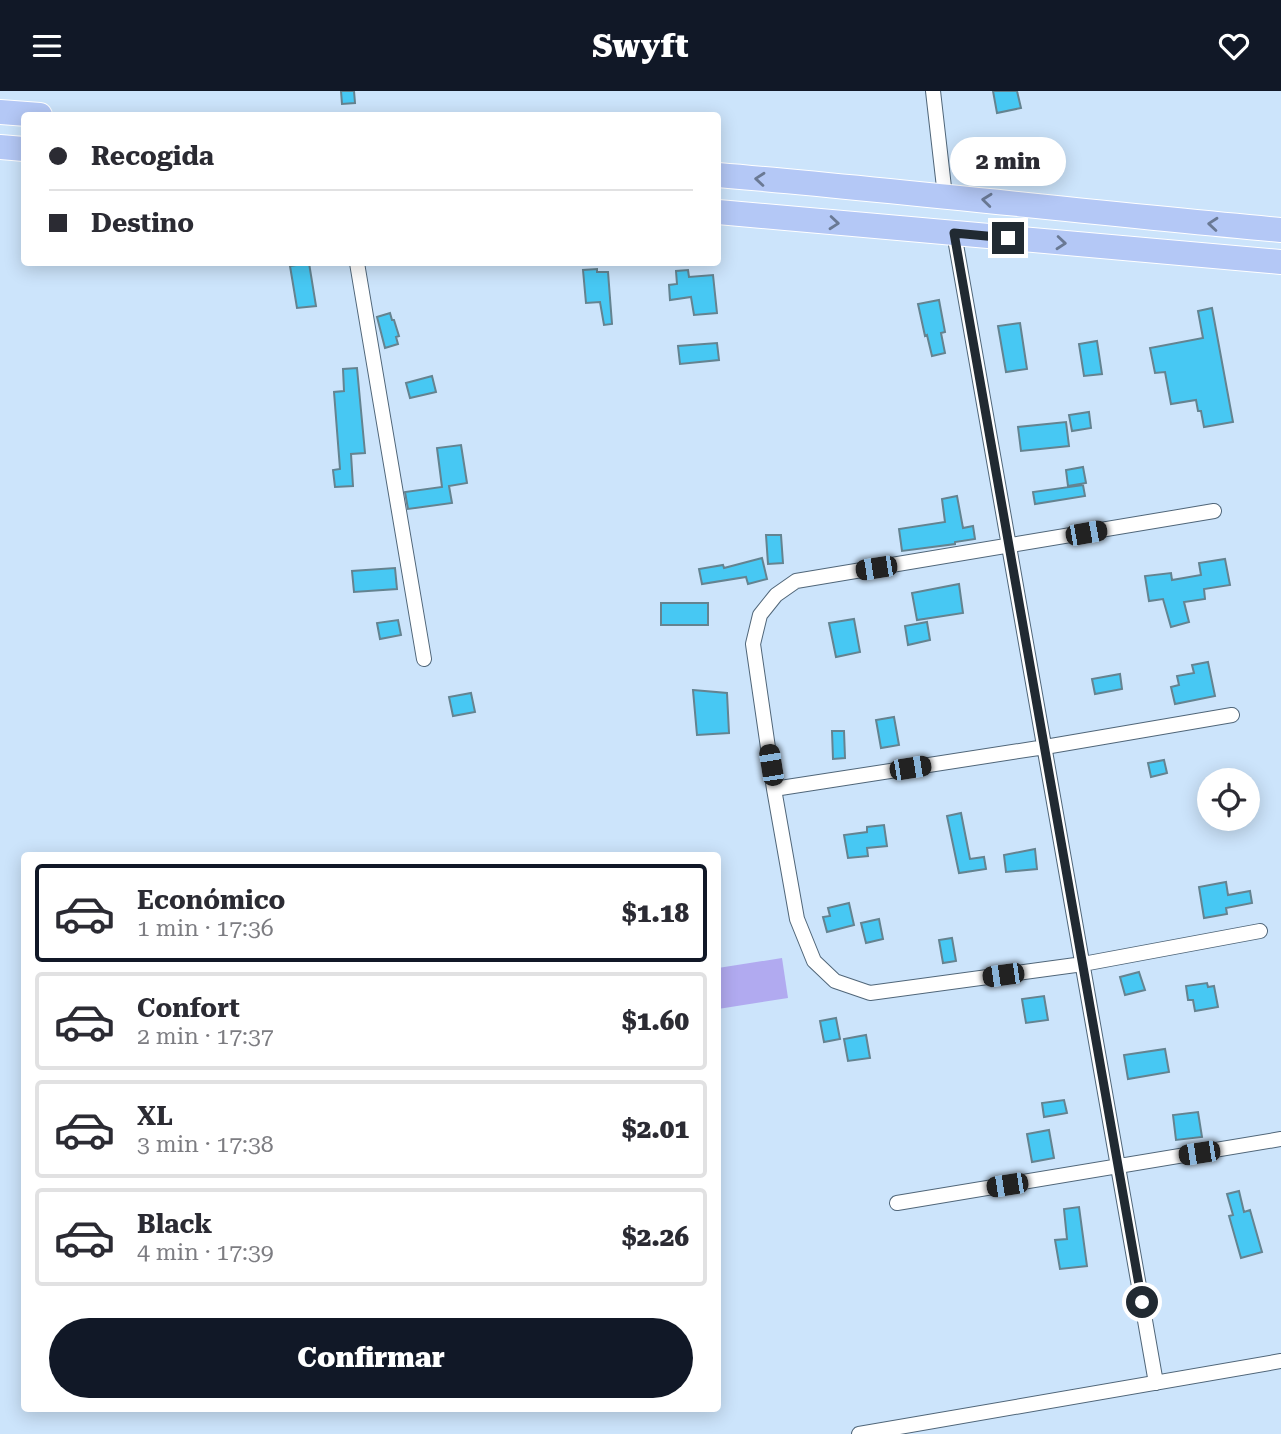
<!DOCTYPE html>
<html lang="es">
<head>
<meta charset="utf-8">
<style>
	body { margin:0; font-family:"Roboto Serif",serif; background:#f7f7f7; color:#2b2b33; height:100vh; display:flex; flex-direction:column; font-size:26px; white-space:nowrap }
	* { box-sizing:border-box; margin:0 }
	p { font-size:23px; color:#7c7c81 }
	.icon { flex:none; width:38px; height:38px; fill:none; stroke:currentColor; stroke-width:2; stroke-linecap:round; stroke-linejoin:round }
	.map { position:relative; flex:1; overflow:hidden }
	.panel { position:absolute; left:21px; top:761px; width:700px; height:560px; display:flex; flex-direction:column; background:#fff; border-radius:7px; box-shadow:0 4px 18px #0003 }
	.panel>* { flex:none }
	.top-card { position:absolute; left:21px; top:21px; width:700px; height:154px; border-radius:7px; box-shadow:0 4px 18px #0003; display:grid; align-content:center; height:154px; padding:0 28px; background:#fff }
	.buttons { position:absolute; left:1197px; top:677px; display:grid; gap:14px }
	.buttons a { display:grid; place-items:center; width:63px; height:63px; border-radius:50%; background:#fff; box-shadow:0 4px 18px #0003; font-size:35px }
	.end { position:absolute; width:32px; height:32px; margin:-16px; border:9px solid #212a32; background:#fff; box-shadow:0 0 0 4px #fff }
	.from { border-radius:50% }
	.bubble { position:absolute; height:49px; border-radius:24px; background:#fff; box-shadow:0 4px 18px #0003; font-size:23px; font-weight:800; line-height:49px; text-align:center }
	.car { position:absolute; width:21px; height:42px; margin:-21px -10px; border-radius:9px; box-shadow:0 0 5px 2px #0007; background:linear-gradient(#222 24%,#8ab4d8 0 40%,#222 0 76%,#8ab4d8 0 86%,#222 0) }
	.top-card b { display:flex; align-items:center; gap:24px; height:66px; font-size:26px }
	.top-card b+b { border-top:2px solid #e1e1e2 }
	.top-card i { width:18px; height:18px; background:#2b2b33 }
	ul { padding:12px 0 0; list-style:none }
	li { display:flex; align-items:center; gap:21px; height:98px; margin:0 14px 10px; padding:0 14px; border:4px solid #e1e1e2; border-radius:7px }
	li div { flex:1 }
	li b { display:block; font-size:26px }
	li em { font-style:normal; font-weight:800 }
	li.selected { border-color:#111827 }
	li>.icon { width:63px; height:63px; stroke-width:1.5 }
	.button { display:flex; gap:14px; margin-top:auto; padding:14px 28px }
	.button a { flex:1; height:80px; border-radius:42px; background:#111827; color:#fff; font-size:28px; font-weight:800; line-height:80px; text-align:center }
	header { display:flex; justify-content:space-between; align-items:center; height:91px; padding:0 28px; background:#111827; color:#fff; font-size:32px; font-weight:800 }
	.map>svg:first-child { display:block }
	.green { fill:#b1aaf0 }
	.building { fill:#47c8f3; stroke:#648390; stroke-width:2 }
	.lines { fill:none; stroke-linecap:round; stroke-linejoin:round }
	.minor-casing { stroke:#506679; stroke-width:16 }
	.trunk-casing { stroke:#fff; stroke-width:26 }
	.minor { stroke:#fff; stroke-width:14 }
	.trunk { stroke:#b4c8f6; stroke-width:24 }
	.oneway { stroke:#6a7994 }
	.route { stroke:#212a32; stroke-width:9 }
</style>
</head>
<body>
<header><svg class="icon" aria-label="menu" viewBox="0 0 24 24"><path d="M4 6h16M4 12h16M4 18h16"/></svg>Swyft<svg class="icon" aria-label="heart" viewBox="0 0 24 24"><path d="M12 20l-8-8c-3-5 5-10 8-4 3-6 11-1 8 4z"/></svg></header>
<div class="map">
<svg width="1281" height="1343" viewBox="0 0 1281 1343">
	<rect width="100%" height="100%" fill="#cce4fb"/>
	<path class="green" d="M 782,867 L 788,907 L 718,918 L 718,877 Z"/>
	<path class="building" d="M 341,0 L 354,0 L 355,12 L 342,13 Z
		M 993,0 L 1017,0 L 1021,17 L 997,22 Z
		M 309,172 L 316,215 L 297,217 L 290,175 Z
		M 597,178 L 597,181 L 608,181 L 612,233 L 604,234 L 600,211 L 586,212 L 583,179 Z
		M 688,179 L 689,186 L 713,184 L 717,222 L 694,224 L 691,206 L 670,209 L 669,194 L 677,193 L 676,180 Z
		M 939,209 L 945,241 L 941,242 L 945,262 L 932,265 L 927,244 L 925,245 L 918,213 Z
		M 1212,217 L 1233,331 L 1204,336 L 1201,320 L 1198,320 L 1196,309 L 1171,313 L 1165,281 L 1155,282 L 1150,257 L 1203,247 L 1198,220 Z
		M 390,222 L 392,229 L 394,229 L 399,245 L 396,246 L 398,253 L 385,257 L 377,226 Z
		M 1020,232 L 1027,278 L 1006,281 L 998,235 Z
		M 1097,250 L 1102,283 L 1084,285 L 1079,253 Z
		M 717,252 L 719,269 L 680,273 L 678,255 Z
		M 357,277 L 365,362 L 351,363 L 353,395 L 335,396 L 333,379 L 340,378 L 334,301 L 344,300 L 343,278 Z
		M 432,285 L 436,301 L 410,307 L 406,292 Z
		M 1089,321 L 1091,337 L 1072,340 L 1069,324 Z
		M 1066,331 L 1069,355 L 1021,360 L 1018,336 Z
		M 461,354 L 467,392 L 449,395 L 452,412 L 408,418 L 405,401 L 442,396 L 437,357 Z
		M 1083,376 L 1086,392 L 1068,395 L 1066,379 Z
		M 1083,394 L 1085,405 L 1035,413 L 1033,401 Z
		M 957,405 L 963,437 L 973,435 L 975,448 L 955,451 L 955,453 L 902,460 L 899,438 L 945,431 L 942,408 Z
		M 766,444 L 781,444 L 783,472 L 768,473 Z
		M 762,467 L 767,488 L 748,493 L 746,486 L 702,493 L 699,478 L 723,474 L 724,477 Z
		M 1225,468 L 1230,494 L 1204,498 L 1205,508 L 1184,511 L 1189,531 L 1171,536 L 1163,508 L 1149,510 L 1145,485 L 1171,482 L 1172,489 L 1201,484 L 1199,472 Z
		M 395,477 L 397,498 L 354,501 L 352,480 Z
		M 959,493 L 963,522 L 917,529 L 912,502 Z
		M 661,512 L 708,512 L 708,534 L 661,534 Z
		M 854,528 L 860,561 L 836,566 L 829,532 Z
		M 398,529 L 401,544 L 380,548 L 377,532 Z
		M 927,531 L 930,549 L 908,554 L 905,535 Z
		M 1208,571 L 1215,605 L 1175,613 L 1171,596 L 1179,594 L 1177,585 L 1194,582 L 1192,574 Z
		M 1120,583 L 1122,598 L 1095,603 L 1092,588 Z
		M 693,599 L 727,602 L 729,642 L 697,644 Z
		M 471,602 L 475,621 L 453,625 L 449,606 Z
		M 894,626 L 899,654 L 881,657 L 876,629 Z
		M 832,640 L 844,640 L 845,667 L 833,668 Z
		M 1164,669 L 1167,682 L 1151,686 L 1148,672 Z
		M 961,722 L 970,768 L 984,766 L 986,778 L 959,782 L 947,725 Z
		M 884,734 L 887,755 L 867,757 L 868,765 L 848,767 L 844,744 L 867,741 L 867,736 Z
		M 1035,758 L 1037,778 L 1006,781 L 1004,764 Z
		M 1226,791 L 1228,804 L 1250,800 L 1252,812 L 1226,817 L 1227,823 L 1204,827 L 1199,796 Z
		M 849,812 L 854,834 L 827,841 L 823,826 L 830,825 L 828,817 Z
		M 879,828 L 883,848 L 866,852 L 861,832 Z
		M 952,847 L 956,870 L 943,872 L 939,849 Z
		M 1139,881 L 1145,899 L 1125,904 L 1120,886 Z
		M 1207,892 L 1208,896 L 1214,895 L 1218,916 L 1195,920 L 1193,909 L 1188,909 L 1186,895 Z
		M 1044,905 L 1048,929 L 1026,932 L 1022,908 Z
		M 836,927 L 840,948 L 824,951 L 820,930 Z
		M 866,944 L 870,967 L 848,970 L 844,948 Z
		M 1165,958 L 1169,981 L 1128,988 L 1124,964 Z
		M 1064,1009 L 1067,1022 L 1044,1026 L 1042,1012 Z
		M 1198,1021 L 1202,1046 L 1176,1049 L 1173,1024 Z
		M 1049,1039 L 1054,1067 L 1032,1071 L 1027,1043 Z
		M 1239,1100 L 1244,1121 L 1250,1119 L 1262,1161 L 1241,1167 L 1229,1125 L 1233,1124 L 1227,1103 Z
		M 1079,1116 L 1087,1175 L 1060,1178 L 1055,1149 L 1067,1148 L 1064,1118 Z"/>
	<g class="lines">
		<defs>
			<path id="minor" d="M 933,0 L 945,105
				M 954,142 L 1156,1292
				M 357,172 L 424,568
				M 1214,420 L 796,490 L 776,504 L 760,524 L 753,553 L 774,698 L 797,828 L 814,870 L 835,890 L 870,902 L 1083,873 L 1260,840
				M 774,698 L 1045,656 L 1232,624
				M 897,1112 L 1281,1048
				M 859,1343 L 1281,1270"/>
			<path id="trunk" d="M 0,21 L 40,24
				M 0,56 L 24,58
				M 718,84 C 906,100 1093,122 1281,139
				M 718,121 L 1281,171"/>
		</defs>
		<use href="#minor" class="minor-casing"/>
		<use href="#trunk" class="trunk-casing"/>
		<use href="#minor" class="minor"/>
		<use href="#trunk" class="trunk"/>
	</g>
	<defs><path id="oneway-chevron" d="M-2-3.5L2.5 0L-2 3.5" fill="none" stroke-width="1.6" stroke-linecap="round" stroke-linejoin="round" transform="scale(1.75)"/></defs>
	<g class="oneway">
		<use href="#oneway-chevron" transform="translate(760 88) rotate(-175)"/>
		<use href="#oneway-chevron" transform="translate(987 109) rotate(-174)"/>
		<use href="#oneway-chevron" transform="translate(834 132) rotate(5)"/>
		<use href="#oneway-chevron" transform="translate(1213 133) rotate(-175)"/>
		<use href="#oneway-chevron" transform="translate(1061 152) rotate(5)"/>
	</g>
	<g class="lines">
		<path class="route" d="M 1008,147 L 954,142 L 1142,1211"/>
	</g>
</svg>
<div class="buttons">
<a><svg class="icon" aria-label="locate" viewBox="0 0 24 24"><circle cx="12" cy="12" r="6"/><path d="M12 2v4M12 18v4M2 12h4M18 12h4"/></svg></a>
</div>
<i class="end from" style="left:1142px;top:1211px"></i>
<i class="end" style="left:1008px;top:147px"></i>
<div class="bubble" style="left:950px;top:46px;width:116px">2 min</div>
<i class="car" style="left:1086px;top:442px;rotate:80deg"></i>
<i class="car" style="left:876px;top:477px;rotate:261deg"></i>
<i class="car" style="left:771px;top:674px;rotate:351deg"></i>
<i class="car" style="left:910px;top:677px;rotate:81deg"></i>
<i class="car" style="left:1003px;top:884px;rotate:262deg"></i>
<i class="car" style="left:1199px;top:1062px;rotate:261deg"></i>
<i class="car" style="left:1007px;top:1094px;rotate:261deg"></i>
<div class="top-card">
<b><i class="from"></i>Recogida</b>
<b><i></i>Destino</b>
</div>
<section class="panel">
<ul>
<li class="selected"><svg class="icon" aria-label="car" viewBox="0 0 24 24"><path d="M5 17H2v-5l4-1 3-4h7l3 4 3 1v5h-3M9 17h6M6 11h13"/><circle cx="7" cy="17" r="2"/><circle cx="17" cy="17" r="2"/></svg><div><b>Económico</b><p>1 min · 17:36</p></div><em>$1.18</em></li>
<li><svg class="icon" aria-label="car" viewBox="0 0 24 24"><path d="M5 17H2v-5l4-1 3-4h7l3 4 3 1v5h-3M9 17h6M6 11h13"/><circle cx="7" cy="17" r="2"/><circle cx="17" cy="17" r="2"/></svg><div><b>Confort</b><p>2 min · 17:37</p></div><em>$1.60</em></li>
<li><svg class="icon" aria-label="car" viewBox="0 0 24 24"><path d="M5 17H2v-5l4-1 3-4h7l3 4 3 1v5h-3M9 17h6M6 11h13"/><circle cx="7" cy="17" r="2"/><circle cx="17" cy="17" r="2"/></svg><div><b>XL</b><p>3 min · 17:38</p></div><em>$2.01</em></li>
<li><svg class="icon" aria-label="car" viewBox="0 0 24 24"><path d="M5 17H2v-5l4-1 3-4h7l3 4 3 1v5h-3M9 17h6M6 11h13"/><circle cx="7" cy="17" r="2"/><circle cx="17" cy="17" r="2"/></svg><div><b>Black</b><p>4 min · 17:39</p></div><em>$2.26</em></li>
</ul>
<div class="button"><a>Confirmar</a></div>
</section>
</div>
</body>
</html>
